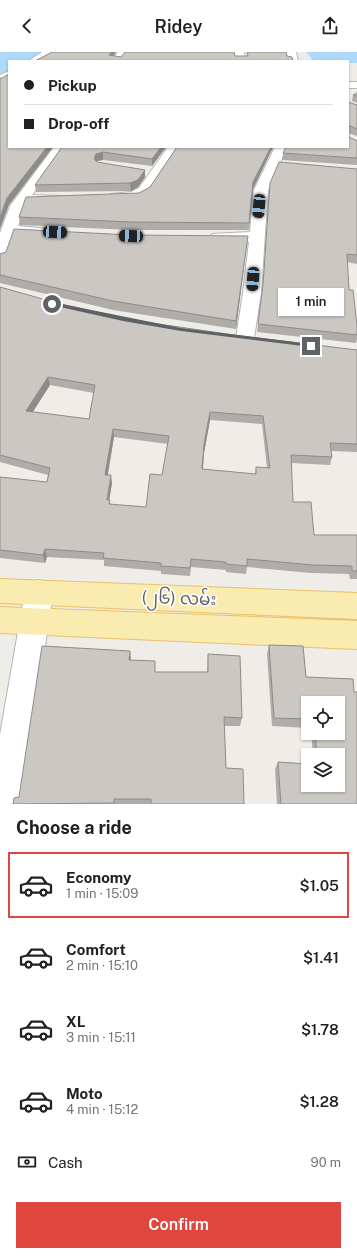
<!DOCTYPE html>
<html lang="en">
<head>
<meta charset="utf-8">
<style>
	body { margin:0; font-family:"Public Sans","Noto Sans Myanmar",sans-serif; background:#f6f6f6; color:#202124; height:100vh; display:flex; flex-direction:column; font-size:15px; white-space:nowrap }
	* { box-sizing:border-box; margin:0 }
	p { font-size:13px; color:#757577 }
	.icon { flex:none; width:22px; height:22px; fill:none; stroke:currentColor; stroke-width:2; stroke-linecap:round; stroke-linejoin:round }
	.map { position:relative; height:752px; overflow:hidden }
	.side { display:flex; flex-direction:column; background:#fff; flex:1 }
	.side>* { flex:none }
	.hud { position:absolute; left:8px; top:8px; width:341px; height:88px; border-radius:0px; box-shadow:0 1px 3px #0004; display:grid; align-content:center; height:88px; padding:0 16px; background:#fff }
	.tools { position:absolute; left:301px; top:644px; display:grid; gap:8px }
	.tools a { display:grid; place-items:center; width:44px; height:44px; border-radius:0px; background:#fff; box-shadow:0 1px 3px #0004; font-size:20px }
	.end { position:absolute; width:18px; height:18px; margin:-9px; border:5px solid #5e6266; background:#fff; box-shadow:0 0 0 2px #fff }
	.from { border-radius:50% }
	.bubble { position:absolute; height:28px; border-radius:0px; background:#fff; box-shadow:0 1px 3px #0004; font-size:13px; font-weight:600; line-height:28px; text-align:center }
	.car { position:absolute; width:12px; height:24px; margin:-12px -6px; border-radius:5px; box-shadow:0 0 3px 1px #0007; background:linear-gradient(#222 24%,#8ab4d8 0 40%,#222 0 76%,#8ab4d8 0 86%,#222 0) }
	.hud b { display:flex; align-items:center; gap:14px; height:38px; font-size:15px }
	.hud b+b { border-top:1px solid #e0e0e0 }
	.hud i { width:10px; height:10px; background:#202124 }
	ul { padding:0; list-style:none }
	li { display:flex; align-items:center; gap:12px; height:66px; margin:0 8px 6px; padding:0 8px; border:2px solid transparent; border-radius:0px }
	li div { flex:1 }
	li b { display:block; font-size:15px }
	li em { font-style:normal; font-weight:600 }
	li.on { border-color:#de463e }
	li>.icon { width:36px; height:36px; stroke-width:1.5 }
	h2 { padding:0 16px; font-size:18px; line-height:48px }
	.pay { display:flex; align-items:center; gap:10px; height:44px; padding:0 16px; font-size:15px }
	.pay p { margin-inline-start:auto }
	.button { display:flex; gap:8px; margin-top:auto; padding:8px 16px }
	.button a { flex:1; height:46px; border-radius:0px; background:#de463e; color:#fff; font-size:16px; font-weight:600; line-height:46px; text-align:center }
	header { display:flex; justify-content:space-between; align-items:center; height:52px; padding:0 16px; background:#fff; font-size:18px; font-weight:600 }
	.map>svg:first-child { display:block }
	.water { fill:#addafa }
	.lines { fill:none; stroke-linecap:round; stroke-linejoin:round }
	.minor-casing { stroke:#b4b7ba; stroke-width:2 }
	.major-casing { stroke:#e9c167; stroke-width:2 }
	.minor { fill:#fff; fill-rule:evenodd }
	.major { fill:#faecb1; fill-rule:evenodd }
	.wall { fill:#afaca9; fill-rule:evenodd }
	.shaded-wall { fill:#8e8c89 }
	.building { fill:#cbc8c4; stroke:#8e8c89; fill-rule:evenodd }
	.route { fill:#5e6266 }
	.labels { text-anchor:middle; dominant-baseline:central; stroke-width:3; stroke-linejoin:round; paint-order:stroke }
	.near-street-label { font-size:17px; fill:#5e6266; stroke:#fff }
</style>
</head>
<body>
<header><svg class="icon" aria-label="back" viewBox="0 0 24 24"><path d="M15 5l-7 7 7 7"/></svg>Ridey<svg class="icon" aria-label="share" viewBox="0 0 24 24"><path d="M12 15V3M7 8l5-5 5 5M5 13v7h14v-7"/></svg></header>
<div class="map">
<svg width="357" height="752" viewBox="0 0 357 752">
	<rect width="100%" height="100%" fill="#efede7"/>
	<path class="water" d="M 0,0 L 42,0 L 27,9 L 9,9 L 9,18 L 0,23 Z
		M 306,0 L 357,0 L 357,11 L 348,11 L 348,9 L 317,9 L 313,8 Z"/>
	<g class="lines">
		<defs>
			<path id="minor" d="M 42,0 L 54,0 L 40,9 L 28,9 Z
				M 118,0 L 128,0 L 121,9 L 111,9 Z
				M 234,0 L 244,0 L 246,9 L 236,9 Z
				M 286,0 L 296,0 L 298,9 L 288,9 Z
				M 9,19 L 9,26 L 0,30 L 0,23 Z
				M 348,30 L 357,30 L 357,36 L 348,36 Z
				M 54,95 L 66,95 L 32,143 L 61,144 L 63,147 L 61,150 L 26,151 L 18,174 L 49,177 L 52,180 L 49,183 L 44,185 L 15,183 L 6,207 L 0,209 L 0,181 L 10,154 Z
				M 168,95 L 180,95 L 149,142 L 134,148 L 116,149 L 111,148 L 109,145 L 111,142 L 131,140 L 139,136 Z
				M 275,95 L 287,95 L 268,138 L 261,241 L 254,286 L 252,290 L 245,292 L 238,290 L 236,286 L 243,241 L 249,190 L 212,188 L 210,185 L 212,182 L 250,180 L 254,138 Z
				M 39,528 L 49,531 L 53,540 L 22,752 L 0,752 L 0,683 L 25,540 L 29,531 Z"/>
			<path id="major" d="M 0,527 L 357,541 L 357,567 L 0,551 Z
				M 0,555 L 357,569 L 357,597 L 0,581 Z"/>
		</defs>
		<use href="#minor" class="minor-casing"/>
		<use href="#major" class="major-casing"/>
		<use href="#minor" class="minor"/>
		<use href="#major" class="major"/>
	</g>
	<path class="wall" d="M 357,41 L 357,51 L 352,49 L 353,43 Z
		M 348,50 L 357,53 L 357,84 L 348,81 L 349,85 L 357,89 L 357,113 L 282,108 L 283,101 Z
		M 62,95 L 166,95 L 152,114 L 103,108 L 97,109 L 97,110 L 145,118 L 145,125 L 138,135 L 131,139 L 36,140 L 35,133 Z
		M 177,95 L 273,95 L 253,137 L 249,178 L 131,178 L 20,173 L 19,165 L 139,141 L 150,135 Z
		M 357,117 L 357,212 L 347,210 L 349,238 L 357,273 L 357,287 L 356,291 L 257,280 L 263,237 L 269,138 Z
		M 247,191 L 236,277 L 113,258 L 0,231 L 0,202 Z
		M 0,235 L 57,251 L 138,269 L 234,283 L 357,298 L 357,400 L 331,399 L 332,405 L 330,413 L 291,411 L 293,450 L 314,483 L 357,483 L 357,527 L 350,527 L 349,522 L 311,521 L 247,515 L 246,522 L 226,520 L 226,518 L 191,515 L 190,524 L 161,522 L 161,519 L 104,514 L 104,508 L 47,505 L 45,511 L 0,506 L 0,425 L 47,430 L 48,423 L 0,410 ZM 50,333 L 94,341 L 89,367 L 33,360 ZM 210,368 L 262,372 L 267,416 L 256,415 L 255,422 L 203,418 L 204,401 ZM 114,385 L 168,392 L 162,423 L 146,455 L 111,453 L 109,448 L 112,431 L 108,423 Z
		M 269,593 L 303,594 L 306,625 L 353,627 L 354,640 L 357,640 L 357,752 L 277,752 L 275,717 L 278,710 L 308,712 L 308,733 L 338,733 L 338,703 L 313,703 L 311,681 L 338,681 L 338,651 L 308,651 L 308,676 L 272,674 L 267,602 Z
		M 130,599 L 131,608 L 156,620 L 207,620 L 208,602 L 242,666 L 240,674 L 224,674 L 226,716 L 244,752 L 13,752 Z"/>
	<path class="shaded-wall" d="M 112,0 L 116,0 L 110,9 L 109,3 Z
		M 47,95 L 53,95 L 9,153 L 0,177 L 0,165 L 7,146 Z
		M 161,95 L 166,95 L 152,114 L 152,107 Z
		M 271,95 L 273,95 L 253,137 L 249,178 L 253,130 Z
		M 103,100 L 103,108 L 97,109 L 95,114 L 94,107 L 96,102 Z
		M 145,118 L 145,125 L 138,135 L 131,139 L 130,131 Z
		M 248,184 L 247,191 L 236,277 L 236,269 Z
		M 48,325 L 50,333 L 28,367 L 26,359 Z
		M 210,360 L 210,368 L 204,401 L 202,426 L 204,392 Z
		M 113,377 L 114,385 L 106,431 L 105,423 Z
		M 111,423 L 112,431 L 108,456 L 107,448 Z
		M 45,497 L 47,505 L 45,511 L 43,503 Z
		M 130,599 L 131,609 L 129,608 Z"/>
	<path class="building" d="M 52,0 L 112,0 L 109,3 L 121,5 L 125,0 L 234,0 L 235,4 L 248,4 L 247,0 L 286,0 L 287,4 L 292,5 L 293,9 L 35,9 Z
		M 9,22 L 9,95 L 47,95 L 7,146 L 0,165 L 0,26 L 2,26 Z
		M 357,41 L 357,44 L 353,43 Z
		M 348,50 L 357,53 L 357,77 L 348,73 L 349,85 L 357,89 L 357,106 L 283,101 L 286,95 L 348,95 Z
		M 62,95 L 161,95 L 152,107 L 103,100 L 96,102 L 94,107 L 97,110 L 145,118 L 138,128 L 130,131 L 35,133 Z
		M 177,95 L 271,95 L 253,130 L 249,171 L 131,170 L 19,165 L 26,145 L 139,141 L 150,135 Z
		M 279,110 L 357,117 L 357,203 L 347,202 L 349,238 L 353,238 L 357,273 L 357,283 L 258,272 L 263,233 L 270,131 Z
		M 14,177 L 130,183 L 248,184 L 236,269 L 113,249 L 0,223 L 0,202 L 6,200 Z
		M 0,235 L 57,251 L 138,269 L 234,283 L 357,298 L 357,392 L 330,391 L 332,405 L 291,403 L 293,450 L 311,450 L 314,483 L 357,483 L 357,519 L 352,519 L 352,514 L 313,513 L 247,507 L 247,514 L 226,512 L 226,510 L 191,507 L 190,516 L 161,514 L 161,511 L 103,506 L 104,501 L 45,497 L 43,503 L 0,498 L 0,425 L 47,430 L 50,416 L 0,403 ZM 48,325 L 95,333 L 89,367 L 26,359 ZM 210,360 L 263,364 L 270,416 L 256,415 L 256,422 L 202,417 L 204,392 ZM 113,377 L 169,384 L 162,423 L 150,422 L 146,455 L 109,452 L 110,448 L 107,448 L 111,423 L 105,423 Z
		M 269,593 L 303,594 L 306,625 L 353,627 L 354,640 L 357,640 L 357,752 L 281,752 L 278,710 L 308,712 L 308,733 L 338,733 L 338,703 L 317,703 L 315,681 L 338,681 L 338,651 L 308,651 L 308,667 L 274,666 Z
		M 42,594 L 130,599 L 129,608 L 155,609 L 155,620 L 208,620 L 208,602 L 240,604 L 242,666 L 224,665 L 226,716 L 243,717 L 244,752 L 151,752 L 151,747 L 114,747 L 114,751 L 13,752 L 14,746 L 19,745 Z"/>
	<path class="route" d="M 51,250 L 181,276 L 311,292 L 314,294 L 311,295 L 181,279 L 123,269 L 51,253 Z"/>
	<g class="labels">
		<g class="near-street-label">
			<text transform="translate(179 546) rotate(2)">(၂၆) လမ်း</text>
		</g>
	</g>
</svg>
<div class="tools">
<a><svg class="icon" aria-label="locate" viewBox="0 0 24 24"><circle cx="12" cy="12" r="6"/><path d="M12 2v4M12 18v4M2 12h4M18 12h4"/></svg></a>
<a><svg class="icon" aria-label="layers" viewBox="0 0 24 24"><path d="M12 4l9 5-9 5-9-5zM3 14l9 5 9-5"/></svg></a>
</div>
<i class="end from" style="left:52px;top:252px"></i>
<i class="end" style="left:311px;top:294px"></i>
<div class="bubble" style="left:278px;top:236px;width:66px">1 min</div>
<i class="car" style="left:259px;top:154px;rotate:185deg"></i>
<i class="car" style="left:55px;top:180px;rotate:93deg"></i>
<i class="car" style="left:131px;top:184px;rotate:272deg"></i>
<i class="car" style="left:253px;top:227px;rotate:184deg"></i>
<div class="hud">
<b><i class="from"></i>Pickup</b>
<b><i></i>Drop-off</b>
</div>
</div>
<section class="side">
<h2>Choose a ride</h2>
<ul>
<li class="on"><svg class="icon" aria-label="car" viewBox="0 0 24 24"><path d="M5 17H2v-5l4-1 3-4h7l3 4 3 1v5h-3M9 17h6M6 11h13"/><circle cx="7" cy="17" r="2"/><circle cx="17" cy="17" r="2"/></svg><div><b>Economy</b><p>1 min · 15:09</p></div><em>$1.05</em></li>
<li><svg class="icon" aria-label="car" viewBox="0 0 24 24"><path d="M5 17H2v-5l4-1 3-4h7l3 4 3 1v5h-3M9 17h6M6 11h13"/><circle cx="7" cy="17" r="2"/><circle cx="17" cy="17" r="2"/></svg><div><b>Comfort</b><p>2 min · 15:10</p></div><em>$1.41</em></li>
<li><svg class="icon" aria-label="car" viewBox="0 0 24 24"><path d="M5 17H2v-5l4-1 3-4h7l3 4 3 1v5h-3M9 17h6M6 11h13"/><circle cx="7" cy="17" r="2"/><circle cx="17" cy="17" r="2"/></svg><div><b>XL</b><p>3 min · 15:11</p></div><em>$1.78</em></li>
<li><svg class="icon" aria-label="car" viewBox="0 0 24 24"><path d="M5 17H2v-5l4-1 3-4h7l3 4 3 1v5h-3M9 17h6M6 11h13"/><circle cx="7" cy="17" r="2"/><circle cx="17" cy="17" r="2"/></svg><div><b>Moto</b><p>4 min · 15:12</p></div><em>$1.28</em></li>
</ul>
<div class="pay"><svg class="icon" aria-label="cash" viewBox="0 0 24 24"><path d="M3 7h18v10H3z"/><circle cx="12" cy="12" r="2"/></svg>Cash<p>90 m</p></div>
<div class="button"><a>Confirm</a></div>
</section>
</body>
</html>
